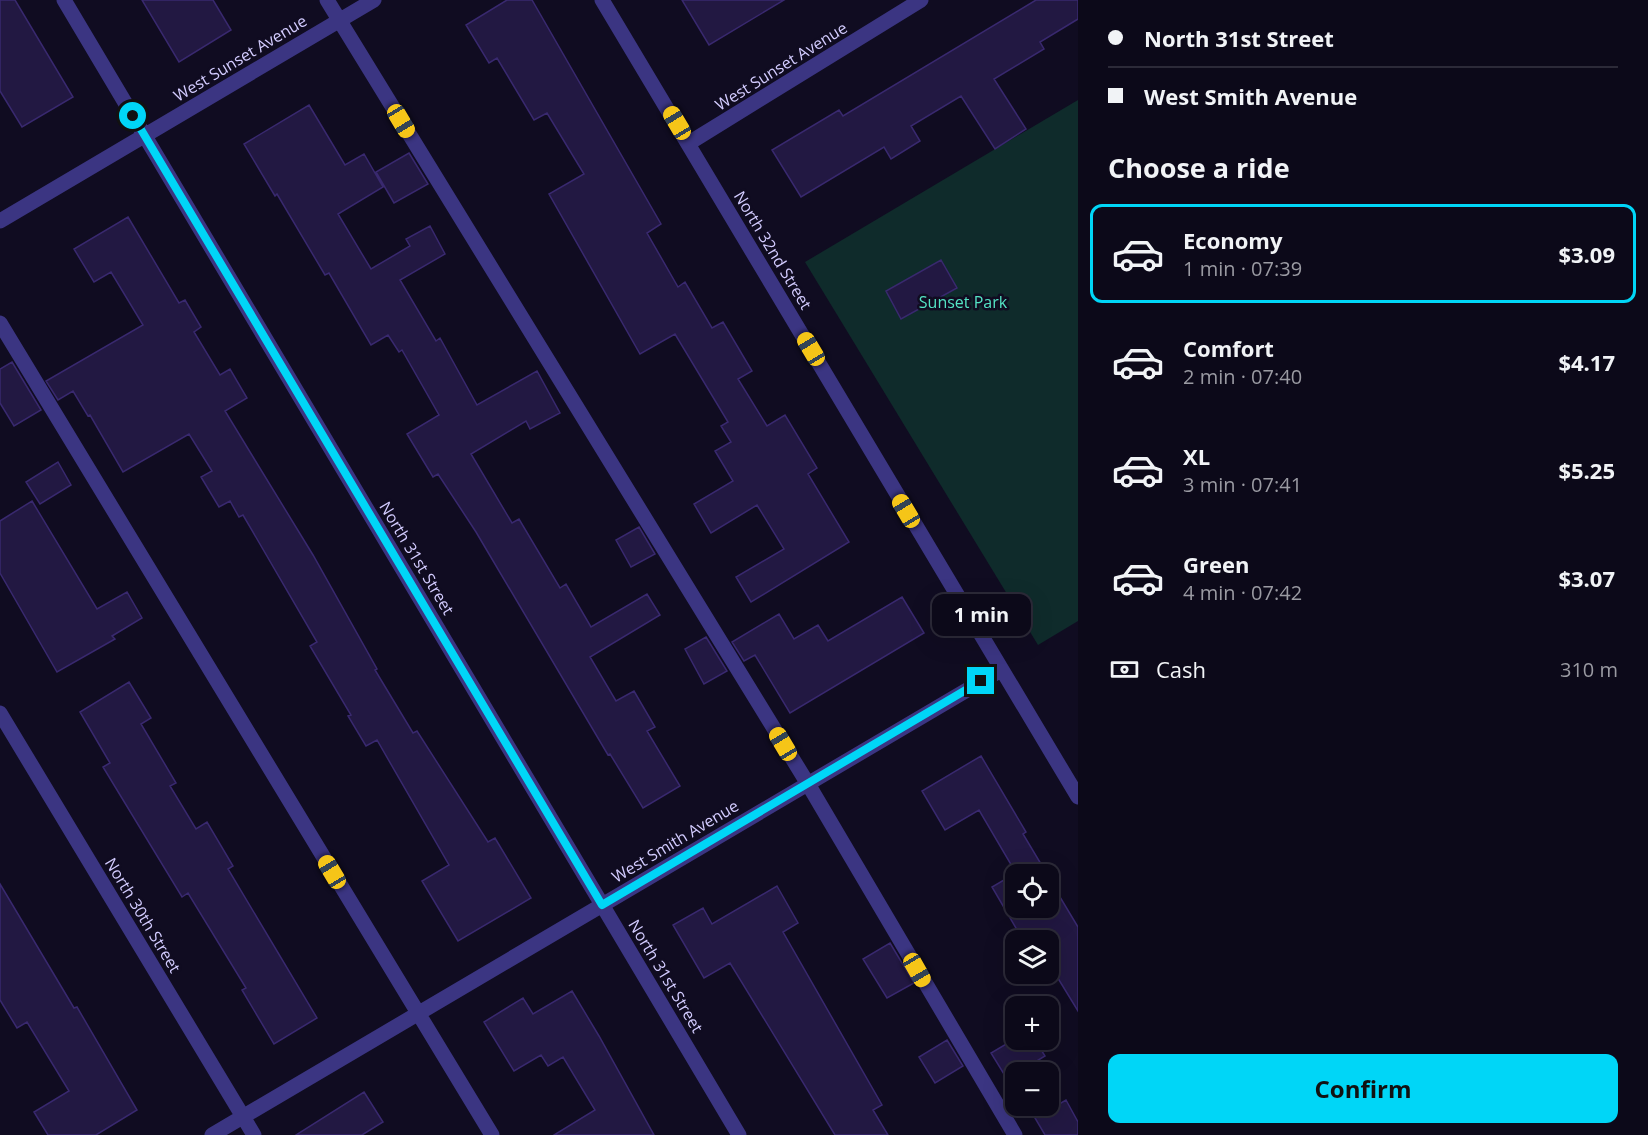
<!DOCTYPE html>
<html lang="en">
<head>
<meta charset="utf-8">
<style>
	body { margin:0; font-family:"Open Sans",sans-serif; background:#1a1726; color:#f1f3f6; height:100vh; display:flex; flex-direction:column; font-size:22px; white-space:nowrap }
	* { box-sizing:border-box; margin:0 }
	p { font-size:20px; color:#9a9aa2 }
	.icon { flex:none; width:33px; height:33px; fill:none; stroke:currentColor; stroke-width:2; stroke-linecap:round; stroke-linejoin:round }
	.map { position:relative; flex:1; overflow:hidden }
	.drawer { display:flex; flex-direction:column; background:#0c0919; width:570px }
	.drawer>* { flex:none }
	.banner { display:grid; align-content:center; height:132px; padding:0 30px; background:#0c0919 }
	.fabs { position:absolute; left:1005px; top:864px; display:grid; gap:12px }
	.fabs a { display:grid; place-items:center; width:54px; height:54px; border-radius:12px; background:#0c0919; box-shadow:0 6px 24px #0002,0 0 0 2px #2c2a38; font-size:30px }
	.end { position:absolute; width:27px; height:27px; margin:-14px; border:8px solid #00d6f7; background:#111; box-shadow:0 0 0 3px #111 }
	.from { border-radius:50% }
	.bubble { position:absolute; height:42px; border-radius:12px; background:#0c0919; box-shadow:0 6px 24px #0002,0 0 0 2px #2c2a38; font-size:20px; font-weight:700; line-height:42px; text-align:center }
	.car { position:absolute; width:18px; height:36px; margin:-18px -9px; border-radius:8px; box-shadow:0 0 4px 2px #0007; background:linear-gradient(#f5c518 24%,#345 0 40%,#f5c518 0 76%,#345 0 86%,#f5c518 0) }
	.banner b { display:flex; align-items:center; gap:21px; height:57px; font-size:22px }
	.banner b+b { border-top:2px solid #2c2a38 }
	.banner i { width:15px; height:15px; background:#f1f3f6 }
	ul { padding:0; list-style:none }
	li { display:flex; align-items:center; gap:18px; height:99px; margin:0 12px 9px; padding:0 18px; border:3px solid transparent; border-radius:12px }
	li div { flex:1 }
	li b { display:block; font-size:22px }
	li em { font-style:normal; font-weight:700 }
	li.on { border-color:#00d6f7 }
	li>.icon { width:54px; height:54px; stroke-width:1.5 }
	h2 { padding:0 30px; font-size:27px; line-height:72px }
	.pay { display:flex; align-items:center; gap:15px; height:66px; padding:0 30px; font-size:22px }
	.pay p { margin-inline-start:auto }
	.cta { display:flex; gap:12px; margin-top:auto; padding:12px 30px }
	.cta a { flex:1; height:69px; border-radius:12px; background:#00d6f7; color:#111; font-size:24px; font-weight:700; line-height:69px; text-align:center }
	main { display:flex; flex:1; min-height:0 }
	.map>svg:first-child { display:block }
	.green { fill:#0f2b2b }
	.building { fill:#221842; stroke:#39296f; stroke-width:1.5 }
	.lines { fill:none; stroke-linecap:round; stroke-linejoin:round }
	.minor { stroke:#3b3582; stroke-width:15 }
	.route { stroke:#00d6f7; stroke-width:8 }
	.labels { text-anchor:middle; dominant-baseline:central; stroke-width:5; stroke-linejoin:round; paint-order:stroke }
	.street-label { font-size:16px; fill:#d3ccff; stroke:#100c21 }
	.park-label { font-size:16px; fill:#54e3c4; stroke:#100c21 }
</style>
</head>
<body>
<main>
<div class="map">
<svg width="1078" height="1135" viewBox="0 0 1078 1135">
	<rect width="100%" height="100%" fill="#100c21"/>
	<path class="green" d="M 1078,100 L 1078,621 L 1038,645 L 805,262 Z"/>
	<path class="building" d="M 0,0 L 15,0 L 73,97 L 22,127 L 0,91 Z
		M 142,0 L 213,0 L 231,30 L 179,62 Z
		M 507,0 L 532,0 L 661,224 L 647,233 L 678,287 L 685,282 L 712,328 L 723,322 L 752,371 L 738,379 L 767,426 L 785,415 L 817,468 L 808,474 L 849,542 L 751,602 L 736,577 L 784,549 L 757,505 L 711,533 L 694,504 L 733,481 L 715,451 L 731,442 L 721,426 L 728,422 L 675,334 L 640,354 L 549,194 L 584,174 L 547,113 L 534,120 L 497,58 L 489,63 L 466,25 Z
		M 682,0 L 784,0 L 709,45 Z
		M 1036,0 L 1078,0 L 1078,19 L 1040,42 L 1044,49 L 994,79 L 1026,129 L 995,149 L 961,96 L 911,126 L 920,141 L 891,159 L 884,147 L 801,197 L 772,150 L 839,110 L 843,116 Z
		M 309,105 L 345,165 L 364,154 L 383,187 L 338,214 L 371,269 L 410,246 L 406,239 L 430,226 L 445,254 L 400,280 L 436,341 L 440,338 L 477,405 L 537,371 L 560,413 L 530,429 L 526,421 L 471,454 L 512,523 L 519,519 L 560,588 L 566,584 L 591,627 L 647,594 L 660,615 L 590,657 L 616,701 L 634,691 L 655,727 L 647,731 L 680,786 L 643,808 L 610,754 L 608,755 L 476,532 L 438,474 L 433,477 L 407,434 L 439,415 L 402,350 L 399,352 L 388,335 L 371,345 L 329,273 L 325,275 L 277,194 L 275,196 L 244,144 Z
		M 409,153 L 428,184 L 394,203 L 376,172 Z
		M 128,217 L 179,303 L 185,300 L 201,327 L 194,332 L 220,375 L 230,369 L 247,398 L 225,411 L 313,555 L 377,669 L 375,670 L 413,733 L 417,731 L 488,842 L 495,838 L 531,898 L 458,941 L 422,881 L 449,865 L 377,740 L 366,746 L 348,716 L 351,715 L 310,646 L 317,642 L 243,515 L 239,517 L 230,501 L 219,507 L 201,477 L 212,471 L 189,434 L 123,472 L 90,415 L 88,416 L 73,391 L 58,400 L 46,381 L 143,325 L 111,272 L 94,282 L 74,249 Z
		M 941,260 L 957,288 L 901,319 L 886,291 Z
		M 12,362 L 41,410 L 14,426 L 0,403 L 0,369 Z
		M 58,462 L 71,485 L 40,504 L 26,482 Z
		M 32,501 L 97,609 L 127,592 L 142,618 L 112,636 L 115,639 L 57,672 L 0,573 L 0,521 Z
		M 639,527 L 655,554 L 631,567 L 616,540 Z
		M 902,597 L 924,633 L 790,713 L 755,655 L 744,661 L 732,642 L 779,614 L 794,639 L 818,625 L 828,641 Z
		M 706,637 L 727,671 L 704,684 L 685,649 Z
		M 129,682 L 151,718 L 141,724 L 176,783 L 170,786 L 196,829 L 207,822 L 233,866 L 228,869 L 317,1018 L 274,1044 L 242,990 L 246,988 L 188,893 L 182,897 L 103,767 L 110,763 L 80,712 Z
		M 981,756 L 1026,832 L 1023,834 L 1047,874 L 1016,874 L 1016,908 L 1048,908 L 1048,877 L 1078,927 L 1078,1011 L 1048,962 L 1048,940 L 1023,940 L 992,887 L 1016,873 L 979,810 L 945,830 L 922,791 Z
		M 0,884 L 74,1008 L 77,1007 L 137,1110 L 96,1135 L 48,1135 L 34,1112 L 69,1091 L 27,1022 L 17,1028 L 0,1000 Z
		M 777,886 L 798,923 L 783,932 L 882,1105 L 873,1110 L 888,1135 L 835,1135 L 730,963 L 704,978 L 673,925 L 703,908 L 712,924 Z
		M 890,943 L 914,983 L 887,998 L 863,959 Z
		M 572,991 L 599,1036 L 654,1135 L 554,1135 L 595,1110 L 563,1057 L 548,1066 L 541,1055 L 514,1071 L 484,1022 L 523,998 L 533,1014 Z
		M 947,1040 L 963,1066 L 935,1083 L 919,1057 Z
		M 1013,1040 L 1035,1040 L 1045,1056 L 1007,1079 L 991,1053 Z
		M 364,1092 L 383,1122 L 362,1135 L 296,1135 Z
		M 1066,1100 L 1078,1122 L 1078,1135 L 1045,1135 L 1035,1118 Z"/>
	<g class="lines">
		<path class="minor" d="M 64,0 L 739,1135
			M 327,0 L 808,784 L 1015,1135
			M 602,0 L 1078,797
			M 689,143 L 921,0
			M 0,221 L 374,0
			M 0,323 L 492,1135
			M 0,713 L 254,1135
			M 212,1135 L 1001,670"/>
	</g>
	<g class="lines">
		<path class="route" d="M 133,116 L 602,905 L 981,681"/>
	</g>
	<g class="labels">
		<g class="street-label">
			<text transform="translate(240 58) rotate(-31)">West Sunset Avenue</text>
			<text transform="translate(781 66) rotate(-32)">West Sunset Avenue</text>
			<text transform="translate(773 250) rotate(59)">North 32nd Street</text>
			<text transform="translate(417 558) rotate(59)">North 31st Street</text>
			<text transform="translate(675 841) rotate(-31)">West Smith Avenue</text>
			<text transform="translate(143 915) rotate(59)">North 30th Street</text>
			<text transform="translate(666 976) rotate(59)">North 31st Street</text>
		</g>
		<g class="park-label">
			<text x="963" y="302">Sunset Park</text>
		</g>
	</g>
</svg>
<div class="fabs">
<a><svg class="icon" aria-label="locate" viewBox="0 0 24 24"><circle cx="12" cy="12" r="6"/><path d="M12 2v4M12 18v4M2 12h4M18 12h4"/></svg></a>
<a><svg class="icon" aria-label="layers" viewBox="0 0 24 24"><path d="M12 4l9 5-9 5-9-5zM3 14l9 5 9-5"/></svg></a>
<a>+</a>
<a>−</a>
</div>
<i class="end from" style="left:133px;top:116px"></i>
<i class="end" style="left:981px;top:681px"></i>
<div class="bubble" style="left:932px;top:594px;width:99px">1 min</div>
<i class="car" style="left:401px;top:121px;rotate:149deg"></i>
<i class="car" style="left:677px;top:123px;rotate:329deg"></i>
<i class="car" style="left:811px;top:349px;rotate:329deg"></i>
<i class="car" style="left:906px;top:511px;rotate:329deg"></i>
<i class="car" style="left:783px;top:744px;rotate:329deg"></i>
<i class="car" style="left:332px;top:872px;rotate:329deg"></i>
<i class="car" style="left:917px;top:970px;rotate:150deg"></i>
</div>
<section class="drawer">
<div class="banner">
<b><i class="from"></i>North 31st Street</b>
<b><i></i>West Smith Avenue</b>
</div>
<h2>Choose a ride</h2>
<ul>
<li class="on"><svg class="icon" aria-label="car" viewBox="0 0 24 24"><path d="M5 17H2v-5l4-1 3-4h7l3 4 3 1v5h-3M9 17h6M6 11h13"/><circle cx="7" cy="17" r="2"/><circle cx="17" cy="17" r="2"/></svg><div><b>Economy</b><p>1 min · 07:39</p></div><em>$3.09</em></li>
<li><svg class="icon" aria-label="car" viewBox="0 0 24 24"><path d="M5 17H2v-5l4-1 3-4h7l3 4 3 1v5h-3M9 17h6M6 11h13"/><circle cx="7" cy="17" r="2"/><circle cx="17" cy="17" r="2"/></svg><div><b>Comfort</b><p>2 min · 07:40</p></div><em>$4.17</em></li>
<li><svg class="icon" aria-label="car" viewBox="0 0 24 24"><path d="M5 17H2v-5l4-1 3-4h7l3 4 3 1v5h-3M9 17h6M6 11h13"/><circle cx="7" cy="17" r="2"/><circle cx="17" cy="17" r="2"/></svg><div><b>XL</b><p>3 min · 07:41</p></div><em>$5.25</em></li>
<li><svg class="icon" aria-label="car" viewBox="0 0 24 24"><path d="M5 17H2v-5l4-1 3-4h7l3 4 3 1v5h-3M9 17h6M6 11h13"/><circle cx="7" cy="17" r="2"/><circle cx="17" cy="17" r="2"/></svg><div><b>Green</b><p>4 min · 07:42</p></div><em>$3.07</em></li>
</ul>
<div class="pay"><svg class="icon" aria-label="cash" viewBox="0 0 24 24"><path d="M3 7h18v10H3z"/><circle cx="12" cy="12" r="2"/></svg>Cash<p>310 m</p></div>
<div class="cta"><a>Confirm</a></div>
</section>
</main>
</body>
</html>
